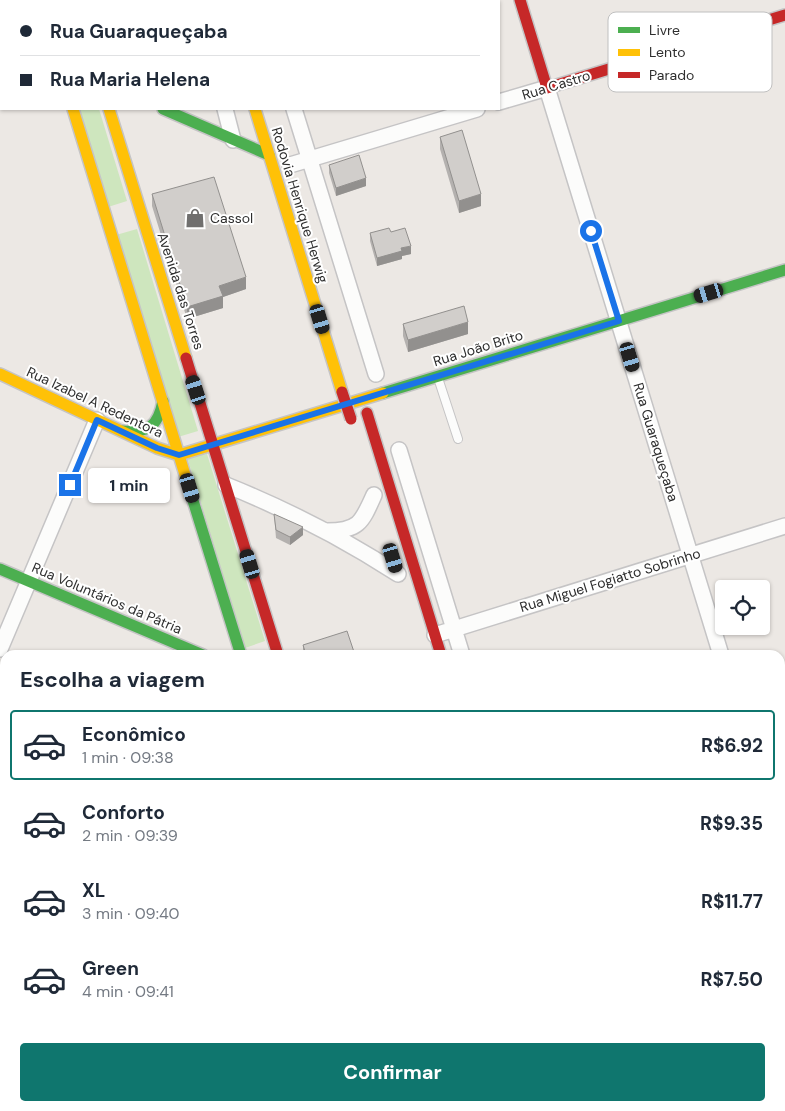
<!DOCTYPE html>
<html lang="pt">
<head>
<meta charset="utf-8">
<style>
	body { margin:0; font-family:"DM Sans",sans-serif; background:#f2f2f3; color:#1f2937; height:100vh; display:flex; flex-direction:column; font-size:19px; white-space:nowrap }
	* { box-sizing:border-box; margin:0 }
	p { font-size:16px; color:#747a83 }
	.icon { flex:none; width:28px; height:28px; fill:none; stroke:currentColor; stroke-width:2; stroke-linecap:round; stroke-linejoin:round }
	.map { position:relative; flex:1; overflow:hidden }
	.panel { position:absolute; left:0px; top:650px; width:785px; height:461px; display:flex; flex-direction:column; background:#fff; border-radius:15px 15px 0 0; box-shadow:0 1px 4px #0004 }
	.panel>* { flex:none }
	.hud { position:absolute; left:0px; top:0px; width:500px; height:110px; box-shadow:0 1px 4px #0004; display:grid; align-content:center; height:110px; padding:0 20px; background:#fff }
	.controls { position:absolute; left:715px; top:580px; display:grid; gap:10px }
	.controls a { display:grid; place-items:center; width:55px; height:55px; border-radius:5px; background:#fff; box-shadow:0 1px 4px #0004; font-size:25px }
	.end { position:absolute; width:22px; height:22px; margin:-11px; border:6px solid #1a73e8; background:#fff; box-shadow:0 0 0 2px #fff }
	.from { border-radius:50% }
	.bubble { position:absolute; height:35px; border-radius:5px; background:#fff; box-shadow:0 1px 4px #0004; font-size:16px; font-weight:700; line-height:35px; text-align:center }
	.car { position:absolute; width:15px; height:30px; margin:-15px -8px; border-radius:6px; box-shadow:0 0 4px 1px #0007; background:linear-gradient(#222 24%,#8ab4d8 0 40%,#222 0 76%,#8ab4d8 0 86%,#222 0) }
	.hud b { display:flex; align-items:center; gap:18px; height:48px; font-size:19px }
	.hud b+b { border-top:1px solid #e0e1e3 }
	.hud i { width:12px; height:12px; background:#1f2937 }
	ul { padding:0; list-style:none }
	li { display:flex; align-items:center; gap:15px; height:70px; margin:0 10px 8px; padding:0 10px; border:2px solid transparent; border-radius:5px }
	li div { flex:1 }
	li b { display:block; font-size:19px }
	li em { font-style:normal; font-weight:700 }
	li.active { border-color:#0f766e }
	li>.icon { width:45px; height:45px; stroke-width:1.5 }
	h2 { padding:0 20px; font-size:22px; line-height:60px }
	.primary-button { display:flex; gap:10px; margin-top:auto; padding:10px 20px }
	.primary-button a { flex:1; height:58px; border-radius:5px; background:#0f766e; color:#fff; font-size:20px; font-weight:700; line-height:58px; text-align:center }
	.map>svg:first-child { display:block }
	.green { fill:#cee6be }
	.lines { fill:none; stroke-linecap:round; stroke-linejoin:round }
	.lane-casing { stroke:#c5c4c5; stroke-width:10 }
	.street-casing { stroke:#c5c4c5; stroke-width:18 }
	.fast-casing { stroke:#c5c4c5; stroke-width:14 }
	.slow-casing { stroke:#c5c4c5; stroke-width:14 }
	.jam-casing { stroke:#c5c4c5; stroke-width:14 }
	.lane { stroke:#fcfcfb; stroke-width:8 }
	.street { stroke:#fcfcfb; stroke-width:15 }
	.fast { stroke:#4caf50; stroke-width:11 }
	.slow { stroke:#ffc107; stroke-width:11 }
	.jam { stroke:#c62828; stroke-width:11 }
	.jam-bridge-casing { stroke:#c6c5c4; stroke-width:14; stroke-linecap:butt }
	.jam-bridge { stroke:#c62828; stroke-width:11 }
	.wall { fill:#b4b1af }
	.shaded-wall { fill:#92908e }
	.building { fill:#d1cecb; stroke:#92908e }
	.route { stroke:#1a73e8; stroke-width:6 }
	.labels { text-anchor:middle; dominant-baseline:central; stroke-width:4; stroke-linejoin:round; paint-order:stroke }
	.street-label { font-size:14px; fill:#2e2e2e; stroke:#fff }
	.poi-label { font-size:14px; fill:#2e2e2e; stroke:#fff; text-anchor:start }
	.key { fill:#fff; stroke:#c0c0c0; stroke-width:1 }
	.key-label { font-size:14px; fill:#2e2e2e }
</style>
</head>
<body>
<div class="map">
<svg width="785" height="1111" viewBox="0 0 785 1111">
	<rect width="100%" height="100%" fill="#ece8e4"/>
	<path class="green" d="M 79,109 L 99,109 L 127,201 L 108,207 Z
		M 137,229 L 198,431 L 178,437 L 116,235 Z
		M 207,454 L 265,641 L 245,648 L 187,457 Z"/>
	<g class="lines">
		<defs>
			<path id="lane" d="M 101,1 L 105,0
				M 438,378 L 458,439"/>
			<path id="street" d="M 196,0 L 196,1
				M 260,0 L 261,1
				M 499,102 L 547,88 L 721,655
				M 225,109 L 233,140
				M 294,109 L 376,374
				M 290,165 L 477,109
				M 399,450 L 462,655
				M 226,485 C 286,509 344,539 398,574
				M 327,531 C 359,531 362,522 374,495
				M 435,635 L 785,526
				M 0,649 L 97,420
				M 780,720 L 785,718
				M 780,846 L 785,862
				M 780,891 L 785,890
				M 0,1089 L 5,1091
				M 40,1106 L 51,1111
				M 70,1111 L 72,1106
				M 315,1111 L 317,1106"/>
			<path id="fast" d="M 75,0 L 76,1
				M 0,39 L 1,39
				M 163,109 L 269,155
				M 383,393 L 785,270
				M 122,431 C 148,433 158,427 163,401
				M 186,478 L 241,655
				M 0,569 L 203,655
				M 416,1106 L 418,1111
				M 561,1106 L 563,1111"/>
			<path id="slow" d="M 40,0 L 40,1
				M 221,0 L 221,1
				M 73,109 L 186,478
				M 109,109 L 186,358
				M 255,109 L 342,392
				M 0,374 L 157,448 L 179,455 L 383,393
				M 381,1106 L 383,1111"/>
			<path id="jam" d="M 520,0 L 547,88 L 785,15
				M 186,358 L 278,655
				M 367,413 L 441,655
				M 0,811 L 5,814"/>
		</defs>
		<use href="#lane" class="lane-casing"/>
		<use href="#street" class="street-casing"/>
		<use href="#fast" class="fast-casing"/>
		<use href="#slow" class="slow-casing"/>
		<use href="#jam" class="jam-casing"/>
		<use href="#lane" class="lane"/>
		<use href="#street" class="street"/>
		<use href="#fast" class="fast"/>
		<use href="#slow" class="slow"/>
		<use href="#jam" class="jam"/>
		<defs>
			<path id="jam-bridge" d="M 342,392 L 351,419"/>
		</defs>
		<use href="#jam-bridge" class="jam-bridge-casing"/>
		<use href="#jam-bridge" class="jam-bridge"/>
	</g>
	<path class="wall" d="M 440,137 L 481,206 L 459,213 L 440,149 Z
		M 329,165 L 366,186 L 336,196 L 329,173 Z
		M 152,194 L 246,289 L 223,297 L 223,308 L 187,319 L 152,206 Z
		M 391,232 L 411,254 L 402,256 L 402,259 L 377,266 L 370,241 L 370,233 Z
		M 403,324 L 468,334 L 408,352 L 403,336 Z
		M 274,514 L 303,535 L 290,545 L 276,538 Z
		M 303,645 L 355,655 L 303,655 Z
		M 433,1106 L 486,1106 L 488,1111 L 434,1111 Z
		M 634,1106 L 689,1106 L 691,1111 L 634,1111 Z"/>
	<path class="shaded-wall" d="M 366,178 L 366,186 L 336,196 L 336,188 Z
		M 481,194 L 481,206 L 459,213 L 459,201 Z
		M 411,246 L 411,254 L 402,256 L 402,259 L 377,266 L 377,258 L 401,248 Z
		M 246,277 L 246,289 L 223,297 L 223,308 L 187,319 L 187,307 L 219,286 Z
		M 468,322 L 468,334 L 408,352 L 408,340 Z
		M 303,527 L 303,535 L 290,545 L 290,537 Z
		M 785,1070 L 785,1082 L 780,1083 L 780,1071 Z"/>
	<path class="building" d="M 108,0 L 163,0 L 163,1 L 106,1 Z
		M 462,130 L 481,194 L 459,201 L 440,137 Z
		M 359,155 L 366,178 L 336,188 L 329,165 Z
		M 214,177 L 246,277 L 219,286 L 223,296 L 187,307 L 152,194 Z
		M 389,228 L 391,232 L 405,228 L 411,246 L 401,248 L 402,251 L 377,258 L 370,233 Z
		M 464,306 L 468,322 L 408,340 L 403,324 Z
		M 274,514 L 303,527 L 290,537 L 276,530 Z
		M 347,631 L 355,655 L 306,655 L 303,645 Z
		M 785,1043 L 785,1070 L 780,1071 L 780,1045 Z
		M 438,1106 L 486,1106 L 488,1111 L 439,1111 Z
		M 637,1106 L 689,1106 L 691,1111 L 639,1111 Z"/>
	<g class="lines">
		<path class="route" d="M 70,485 L 97,420 L 157,448 L 179,455 L 619,321 L 591,231"/>
	</g>
	<defs>
		<symbol id="shop-bare" viewBox="-9 -9 18 18"><path d="M-5-2.5h2.3a2.7 3.5 0 0 1 5.4 0H5L5.5 6h-11ZM-1.5-2.5h3a1.5 2.3 0 0 0-3 0Z" fill="#706f6e" stroke="#fff" stroke-width="2.5" paint-order="stroke"/></symbol>
	</defs>
	<g fill-rule="evenodd">
		<use href="#shop-bare" x="181" y="204" width="28" height="28"/>
	</g>
	<g class="labels">
		<g class="street-label">
			<text transform="translate(556 85) rotate(-17)">Rua Castro</text>
			<text transform="translate(300 205) rotate(73)">Rodovia Henrique Herwig</text>
			<text transform="translate(181 291) rotate(72)">Avenida das Torres</text>
			<text transform="translate(478 348) rotate(-17)">Rua João Brito</text>
			<text transform="translate(95 402) rotate(25)">Rua Izabel A Redentora</text>
			<text transform="translate(656 442) rotate(73)">Rua Guaraqueçaba</text>
			<text transform="translate(610 580) rotate(-17)">Rua Miguel Fogiatto Sobrinho</text>
			<text transform="translate(107 598) rotate(23)">Rua Voluntários da Pátria</text>
		</g>
		<g class="poi-label">
			<text x="210" y="218">Cassol</text>
		</g>
	</g>
	<rect x="608" y="12" width="164" height="80" rx="8" class="key"/>
	<rect x="618" y="27" width="22" height="6" fill="#4caf50"/>
	<rect x="618" y="49" width="22" height="7" fill="#ffc107"/>
	<rect x="618" y="72" width="22" height="6" fill="#c62828"/>
	<g class="key-label">
		<text x="649" y="35">Livre</text>
		<text x="649" y="57">Lento</text>
		<text x="649" y="80">Parado</text>
	</g>
</svg>
<div class="controls">
<a><svg class="icon" aria-label="locate" viewBox="0 0 24 24"><circle cx="12" cy="12" r="6"/><path d="M12 2v4M12 18v4M2 12h4M18 12h4"/></svg></a>
</div>
<i class="end from" style="left:591px;top:231px"></i>
<i class="end" style="left:70px;top:485px"></i>
<div class="bubble" style="left:88px;top:468px;width:82px">1 min</div>
<i class="car" style="left:709px;top:293px;rotate:253deg"></i>
<i class="car" style="left:320px;top:319px;rotate:163deg"></i>
<i class="car" style="left:630px;top:357px;rotate:163deg"></i>
<i class="car" style="left:196px;top:390px;rotate:342deg"></i>
<i class="car" style="left:190px;top:488px;rotate:163deg"></i>
<i class="car" style="left:393px;top:558px;rotate:163deg"></i>
<i class="car" style="left:250px;top:564px;rotate:343deg"></i>
<div class="hud">
<b><i class="from"></i>Rua Guaraqueçaba</b>
<b><i></i>Rua Maria Helena</b>
</div>
<section class="panel">
<h2>Escolha a viagem</h2>
<ul>
<li class="active"><svg class="icon" aria-label="car" viewBox="0 0 24 24"><path d="M5 17H2v-5l4-1 3-4h7l3 4 3 1v5h-3M9 17h6M6 11h13"/><circle cx="7" cy="17" r="2"/><circle cx="17" cy="17" r="2"/></svg><div><b>Econômico</b><p>1 min · 09:38</p></div><em>R$6.92</em></li>
<li><svg class="icon" aria-label="car" viewBox="0 0 24 24"><path d="M5 17H2v-5l4-1 3-4h7l3 4 3 1v5h-3M9 17h6M6 11h13"/><circle cx="7" cy="17" r="2"/><circle cx="17" cy="17" r="2"/></svg><div><b>Conforto</b><p>2 min · 09:39</p></div><em>R$9.35</em></li>
<li><svg class="icon" aria-label="car" viewBox="0 0 24 24"><path d="M5 17H2v-5l4-1 3-4h7l3 4 3 1v5h-3M9 17h6M6 11h13"/><circle cx="7" cy="17" r="2"/><circle cx="17" cy="17" r="2"/></svg><div><b>XL</b><p>3 min · 09:40</p></div><em>R$11.77</em></li>
<li><svg class="icon" aria-label="car" viewBox="0 0 24 24"><path d="M5 17H2v-5l4-1 3-4h7l3 4 3 1v5h-3M9 17h6M6 11h13"/><circle cx="7" cy="17" r="2"/><circle cx="17" cy="17" r="2"/></svg><div><b>Green</b><p>4 min · 09:41</p></div><em>R$7.50</em></li>
</ul>
<div class="primary-button"><a>Confirmar</a></div>
</section>
</div>
</body>
</html>
